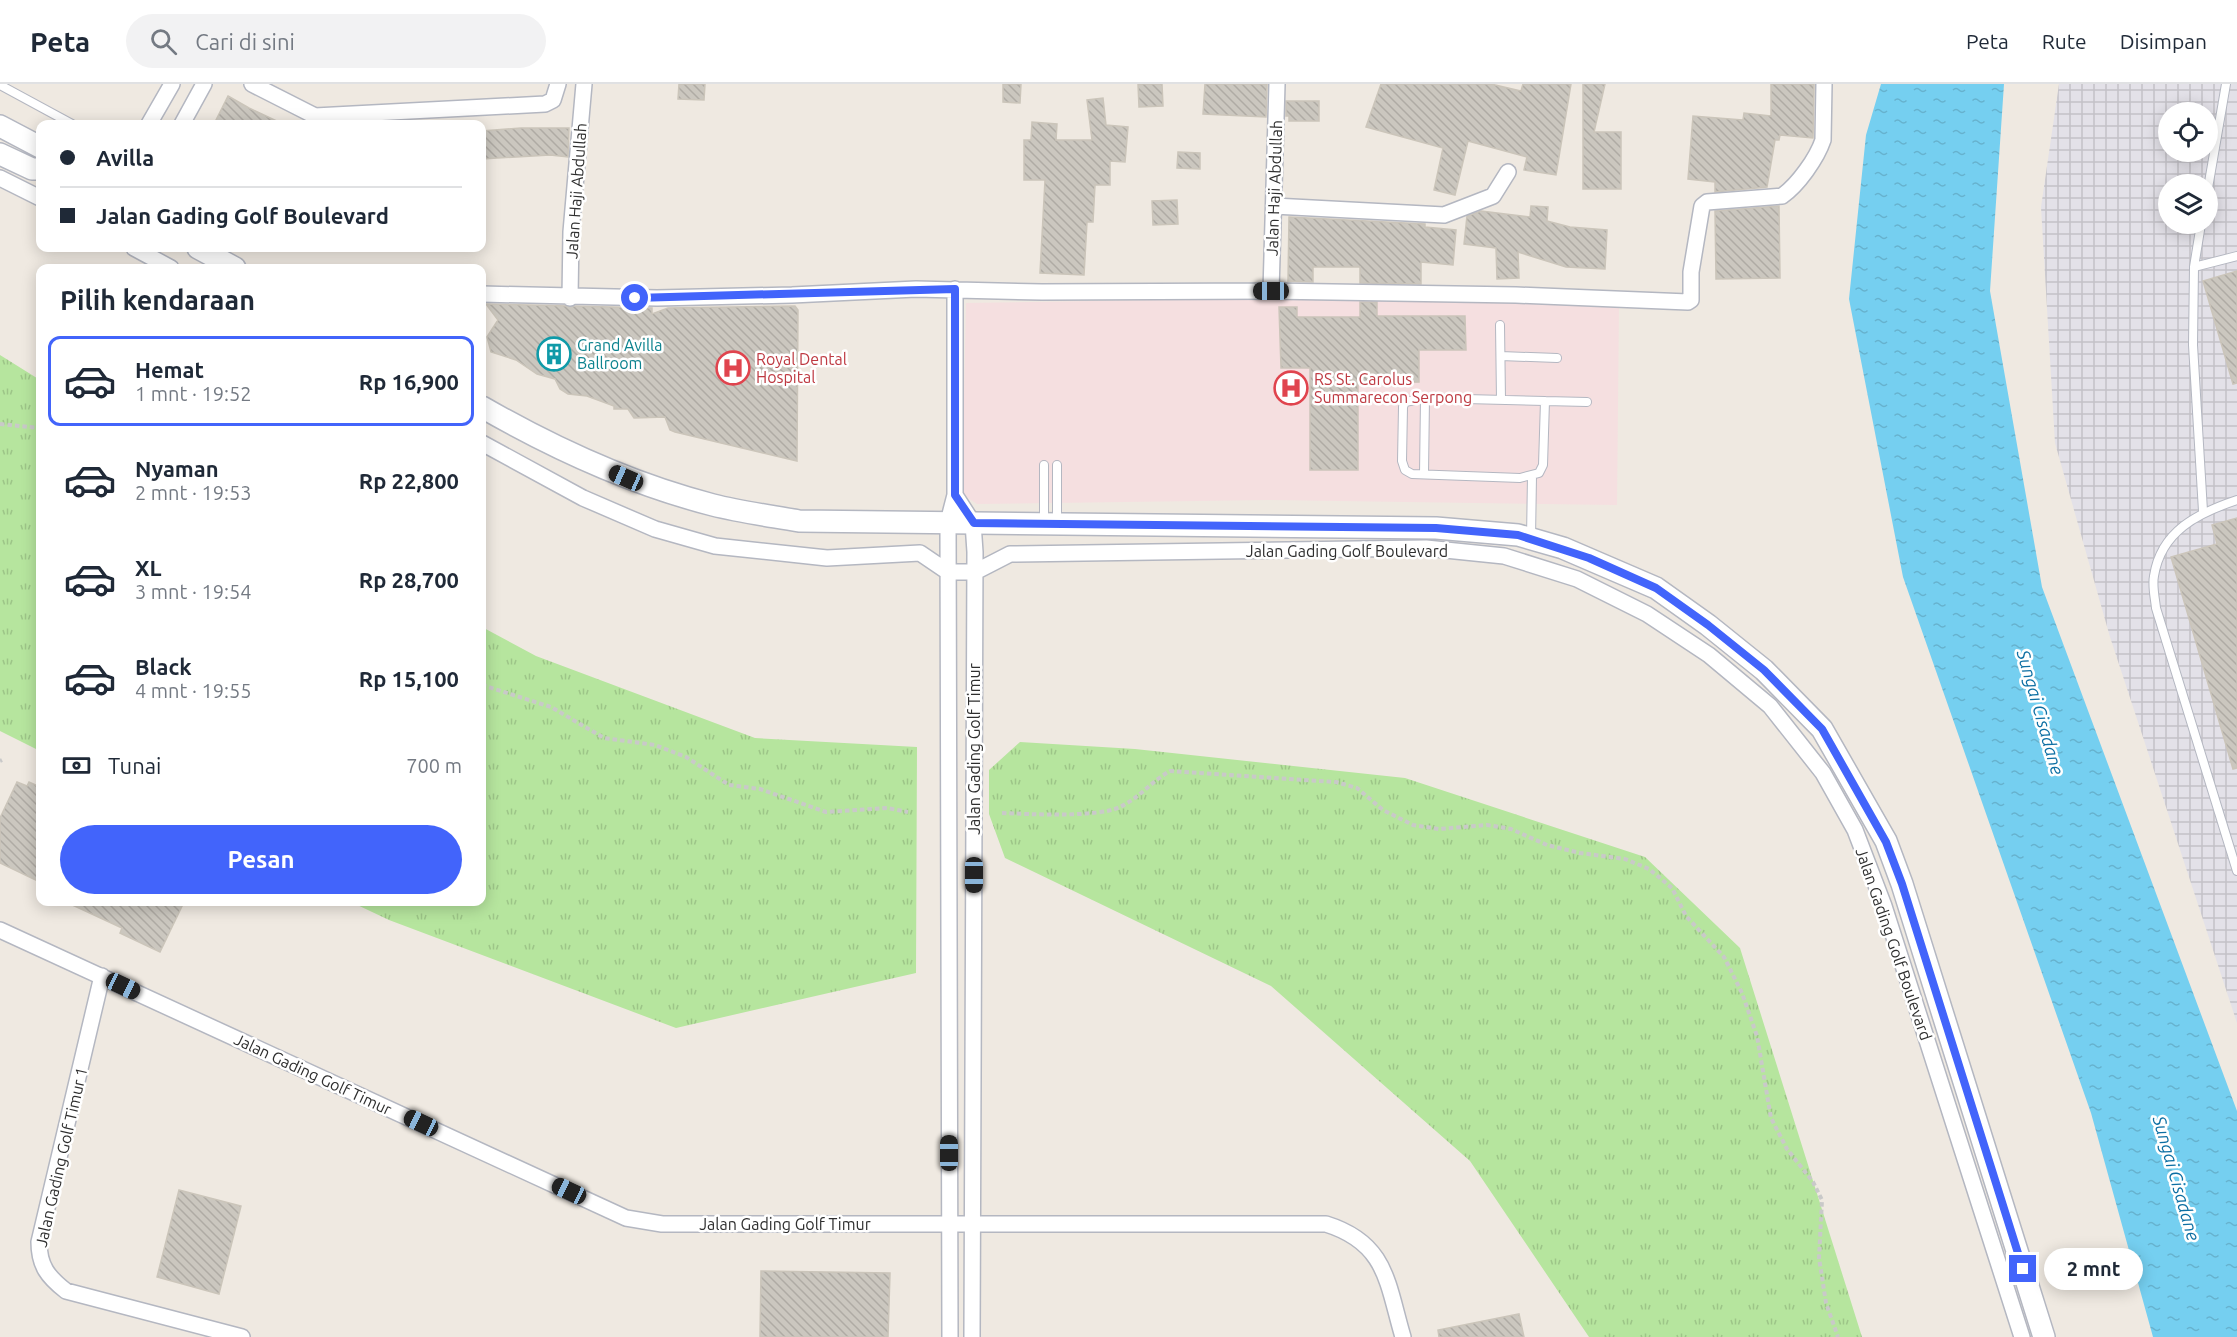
<!DOCTYPE html>
<html lang="id">
<head>
<meta charset="utf-8">
<style>
	body { margin:0; font-family:Ubuntu,sans-serif; background:#f2f2f3; color:#1f2937; height:100vh; display:flex; flex-direction:column; font-size:22px; white-space:nowrap }
	* { box-sizing:border-box; margin:0 }
	p { font-size:20px; color:#747a83 }
	.icon { flex:none; width:33px; height:33px; fill:none; stroke:currentColor; stroke-width:2; stroke-linecap:round; stroke-linejoin:round }
	.map { position:relative; flex:1; overflow:hidden }
	.panel { position:absolute; left:36px; top:180px; width:450px; height:642px; display:flex; flex-direction:column; background:#fff; border-radius:12px; box-shadow:0 3px 15px #0003 }
	.panel>* { flex:none }
	.top-card { position:absolute; left:36px; top:36px; width:450px; height:132px; border-radius:12px; box-shadow:0 3px 15px #0003; display:grid; align-content:center; height:132px; padding:0 24px; background:#fff }
	.fabs { position:absolute; left:2158px; top:18px; display:grid; gap:12px }
	.fabs a { display:grid; place-items:center; width:60px; height:60px; border-radius:50%; background:#fff; box-shadow:0 3px 15px #0003; font-size:30px }
	.end { position:absolute; width:27px; height:27px; margin:-14px; border:8px solid #4264fb; background:#fff; box-shadow:0 0 0 3px #fff }
	.from { border-radius:50% }
	.bubble { position:absolute; height:42px; border-radius:21px; background:#fff; box-shadow:0 3px 15px #0003; font-size:20px; font-weight:600; line-height:42px; text-align:center }
	.car { position:absolute; width:18px; height:36px; margin:-18px -9px; border-radius:8px; box-shadow:0 0 4px 2px #0007; background:linear-gradient(#222 24%,#8ab4d8 0 40%,#222 0 76%,#8ab4d8 0 86%,#222 0) }
	.top-card b { display:flex; align-items:center; gap:21px; height:57px; font-size:22px }
	.top-card b+b { border-top:2px solid #e0e1e3 }
	.top-card i { width:15px; height:15px; background:#1f2937 }
	ul { padding:0; list-style:none }
	li { display:flex; align-items:center; gap:18px; height:90px; margin:0 12px 9px; padding:0 12px; border:3px solid transparent; border-radius:12px }
	li div { flex:1 }
	li b { display:block; font-size:22px }
	li em { font-style:normal; font-weight:600 }
	li.selected { border-color:#4264fb }
	li>.icon { width:54px; height:54px; stroke-width:1.5 }
	h2 { padding:0 24px; font-size:27px; line-height:72px }
	.pay { display:flex; align-items:center; gap:15px; height:66px; padding:0 24px; font-size:22px }
	.pay p { margin-inline-start:auto }
	.button { display:flex; gap:12px; margin-top:auto; padding:12px 24px }
	.button a { flex:1; height:69px; border-radius:36px; background:#4264fb; color:#fff; font-size:24px; font-weight:600; line-height:69px; text-align:center }
	header { display:flex; align-items:center; gap:36px; box-sizing:border-box; height:84px; padding:0 30px; background:#fff; border-bottom:2px solid #e0e1e3 }
	header strong { font-size:28px }
	nav { display:flex; gap:33px; margin-inline-start:auto; font-size:21px }
	.search { width:420px; height:54px; background:#f2f2f3; display:flex; align-items:center; gap:15px; box-sizing:border-box; padding:0 21px; border-radius:33px; color:#747a83; font-size:22px }
	.map>svg:first-child { display:block }
	.industrial { fill:url(#industrial-grid); fill-rule:evenodd }
	.medical { fill:#f5dfe0 }
	.grass { fill:url(#grass-tufts) }
	.water { fill:url(#water-ripples) }
	.building { fill:url(#building-back-hatch); stroke:#cbc5ba; stroke-width:1.5 }
	.lines { fill:none; stroke-linecap:round; stroke-linejoin:round }
	.service-casing { stroke:#b4b7c1; stroke-width:10 }
	.minor-casing { stroke:#b4b7c1; stroke-width:18 }
	.secondary-casing { stroke:#b4b7c1; stroke-width:24 }
	.path { stroke:#c9c9c9; stroke-width:4; stroke-dasharray:4.5 3; stroke-linecap:butt }
	.service { stroke:#fff; stroke-width:8 }
	.minor { stroke:#fff; stroke-width:15 }
	.secondary { stroke:#fff; stroke-width:21 }
	.route { stroke:#4264fb; stroke-width:8 }
	.labels { text-anchor:middle; dominant-baseline:central; stroke-width:5; stroke-linejoin:round; paint-order:stroke }
	.street-label { font-size:16px; fill:#2e2e2e; stroke:#fff }
	.culture-label { font-size:16px; fill:#0d838f; stroke:#fff; text-anchor:start }
	.health-label { font-size:16px; fill:#be3a42; stroke:#fff; text-anchor:start }
	.water-label { font-size:18px; font-style:italic; fill:#0d6fa3; stroke:#fff }
</style>
</head>
<body>
<header>
<strong>Peta</strong>
<div class="search"><svg class="icon" aria-label="search" viewBox="0 0 24 24"><circle cx="10" cy="10" r="6"/><path d="M15 15l6 6"/></svg>Cari di sini</div>
<nav><a>Peta</a><a>Rute</a><a>Disimpan</a></nav>
</header>
<div class="map">
<svg width="2237" height="1253" viewBox="0 0 2237 1253">
	<defs>
		<pattern id="industrial-grid" width="8" height="8" patternUnits="userSpaceOnUse" patternTransform="scale(1.5)"><rect width="8" height="8" fill="#e3e1e8"/><path d="M0 4h8M4 0v8" fill="none" stroke="#c3c1c7"/></pattern>
		<pattern id="grass-tufts" width="24" height="20" patternUnits="userSpaceOnUse" patternTransform="scale(1.5)"><rect width="24" height="20" fill="#b6e59e"/><path d="M3 7l-1-3M5 7V3M7 7l1-3M15 17l-1-3M17 17v-4M19 17l1-3" fill="none" stroke="#9dc588"/></pattern>
		<pattern id="water-ripples" width="26" height="14" patternUnits="userSpaceOnUse" patternTransform="scale(1.5)"><rect width="26" height="14" fill="#75cff0"/><path d="M2 4q2-2 4 0t4 0M15 11q2-2 4 0t4 0" fill="none" stroke="#66b2ce"/></pattern>
		<pattern id="building-back-hatch" width="6" height="6" patternUnits="userSpaceOnUse" patternTransform="scale(1.5)"><rect width="6" height="6" fill="#cbc7bf"/><path d="M-1 5l2 2M0 0l6 6M5-1l2 2" fill="none" stroke="#afaba4"/></pattern>
	</defs>
	<rect width="100%" height="100%" fill="#efe9e1"/>
	<path class="industrial" d="M 2059,0 L 2237,0 L 2237,939 L 2110,553 L 2055,359 L 2041,123 ZM 2169,28 L 2208,28 L 2208,68 L 2169,68 ZM 2169,100 L 2208,100 L 2208,140 L 2169,140 Z"/>
	<path class="medical" d="M 1269,214 L 1619,221 L 1617,421 L 1269,416 L 977,420 L 962,410 L 966,219 Z"/>
	<path class="grass" d="M 0,271 L 40,296 L 40,667 L 0,647 Z
		M 482,543 L 536,572 L 755,654 L 917,663 L 916,889 L 676,944 L 389,836 L 351,818 L 482,818 Z
		M 1020,658 L 1135,665 L 1405,694 L 1645,773 L 1740,864 L 1862,1253 L 1589,1253 L 1470,1077 L 1271,902 L 1005,774 L 989,730 L 989,686 Z"/>
	<path class="water" d="M 1881,0 L 2004,0 L 1990,207 L 2042,503 L 2237,1027 L 2237,1253 L 2153,1253 L 2091,1029 L 1903,493 L 1849,215 L 1866,51 Z"/>
	<path class="building" d="M 679,0 L 705,0 L 704,16 L 678,15 Z
		M 1003,0 L 1021,0 L 1020,19 L 1003,18 Z
		M 1138,0 L 1162,0 L 1163,22 L 1139,23 Z
		M 1205,0 L 1267,0 L 1266,33 L 1203,30 Z
		M 1381,0 L 1491,0 L 1521,7 L 1523,0 L 1571,0 L 1556,91 L 1524,86 L 1527,73 L 1468,57 L 1455,111 L 1434,106 L 1443,64 L 1366,43 Z
		M 1583,0 L 1605,0 L 1594,48 L 1621,48 L 1621,105 L 1583,105 Z
		M 1771,0 L 1814,0 L 1813,54 L 1780,51 L 1779,56 L 1775,56 L 1767,103 L 1715,108 L 1715,98 L 1688,95 L 1693,32 L 1743,36 L 1744,29 L 1771,32 Z
		M 228,12 L 249,24 L 283,40 L 214,40 Z
		M 1103,14 L 1106,41 L 1128,43 L 1125,78 L 1110,77 L 1110,101 L 1095,101 L 1093,138 L 1087,138 L 1084,191 L 1040,189 L 1045,96 L 1024,96 L 1024,56 L 1031,56 L 1032,38 L 1057,40 L 1056,56 L 1092,56 L 1087,16 Z
		M 1286,17 L 1319,17 L 1319,37 L 1289,37 L 1289,32 L 1286,32 Z
		M 521,44 L 569,44 L 568,73 L 550,71 L 482,75 L 482,47 Z
		M 1178,68 L 1200,69 L 1200,85 L 1177,84 Z
		M 1177,116 L 1178,140 L 1153,141 L 1152,117 Z
		M 1531,122 L 1548,123 L 1547,137 L 1570,143 L 1607,146 L 1605,185 L 1566,183 L 1518,168 L 1519,194 L 1497,195 L 1496,164 L 1464,160 L 1467,132 L 1481,127 L 1530,133 Z
		M 1779,122 L 1780,194 L 1716,195 L 1715,127 Z
		M 1289,133 L 1425,140 L 1425,143 L 1456,146 L 1453,181 L 1421,178 L 1421,200 L 1360,199 L 1360,183 L 1313,183 L 1313,198 L 1288,197 Z
		M 2237,187 L 2237,299 L 2233,300 L 2203,197 Z
		M 1360,218 L 1377,218 L 1377,232 L 1465,232 L 1466,266 L 1419,266 L 1419,298 L 1358,299 L 1358,386 L 1310,386 L 1310,284 L 1281,284 L 1279,223 L 1297,223 L 1297,233 L 1360,233 Z
		M 486,220 L 652,224 L 652,230 L 668,224 L 795,222 L 798,226 L 797,377 L 675,348 L 670,346 L 665,333 L 634,334 L 628,325 L 614,325 L 614,322 L 587,312 L 568,310 L 560,305 L 555,295 L 537,290 L 516,276 L 491,268 L 487,253 L 498,236 Z
		M 2237,434 L 2237,684 L 2233,685 L 2171,473 L 2217,460 L 2212,441 Z
		M 17,698 L 27,702 L 29,698 L 40,703 L 40,798 L 0,779 L 0,734 Z
		M 66,818 L 184,818 L 160,868 L 120,849 L 122,844 Z
		M 179,1106 L 241,1122 L 219,1210 L 157,1193 Z
		M 761,1187 L 890,1189 L 888,1253 L 760,1253 Z
		M 1519,1230 L 1524,1253 L 1439,1253 L 1438,1246 Z"/>
	<g class="lines">
		<defs>
			<path id="service" d="M 0,1 L 72,40
				M 2208,104 L 2226,0
				M 2194,183 L 2201,140
				M 1500,241 L 1501,316
				M 1501,272 L 1557,274
				M 1425,314 L 1545,317 L 1543,381 L 1539,389 L 1520,394 L 1412,390 L 1405,386 L 1402,377 L 1403,323 L 1405,318 Z
				M 1545,317 L 1587,318
				M 1044,381 L 1044,438
				M 1057,381 L 1057,439
				M 1424,390 L 1425,314
				M 2237,416 C 2198,429 2161,447 2154,492 C 2152,502 2155,514 2156,524 L 2237,787
				M 2203,427 L 2193,261 L 2194,183 L 2237,172
				M 1531,454 L 1532,392"/>
			<path id="minor" d="M 252,0 L 315,32 L 545,20 L 553,16 L 558,0
				M 149,40 L 172,0
				M 182,40 L 204,0
				M 0,94 L 40,114
				M 1274,122 L 1444,131 L 1493,112 L 1508,88
				M 134,164 L 171,184
				M 1271,207 L 1277,0
				M 482,210 L 657,214 L 792,211 L 916,205 L 1042,208 L 1271,207 L 1516,211 L 1688,218 L 1691,216 L 1691,188 L 1702,122 L 1707,118 L 1782,112 C 1798,101 1817,74 1823,56 L 1824,0
				M 570,214 L 571,148 L 584,0
				M 482,359 L 583,414 L 655,445 L 715,462 L 827,474 L 920,469 L 948,488 L 975,488 L 1010,470 L 1426,464 L 1504,472 L 1577,495 L 1647,530 L 1709,571 L 1770,622 L 1823,689 L 1855,746 L 1884,822 L 2022,1253
				M 955,411 L 973,439 L 975,468 L 972,1253
				M 0,846 L 626,1134 L 662,1140 L 1326,1140 C 1387,1159 1387,1199 1403,1253
				M 102,892 L 39,1158 C 39,1182 48,1193 66,1207 L 242,1253
				M 950,1253 L 948,438 L 955,411 L 955,205"/>
			<path id="secondary" d="M 0,42 L 40,63
				M 0,70 L 32,85 L 40,85
				M 198,164 L 235,184
				M 482,323 C 555,365 631,400 713,421 C 741,428 771,432 799,437 L 1436,444 L 1518,451 L 1563,464 L 1656,504 L 1708,541 L 1764,586 L 1822,645 L 1886,757 L 1902,800 L 2044,1253"/>
		</defs>
		<use href="#service" class="service-casing"/>
		<use href="#minor" class="minor-casing"/>
		<use href="#secondary" class="secondary-casing"/>
		<path class="path" d="M 0,340 L 40,344
			M 482,601 L 551,623 L 604,654 L 655,661 L 686,673 L 729,701 L 760,705 L 826,728 L 887,724 L 908,728
			M 0,677 L 2,676
			M 1002,729 C 1029,730 1097,734 1120,723 C 1139,714 1152,697 1170,687 L 1336,698 L 1357,704 L 1383,726 L 1413,741 L 1439,745 L 1487,741 L 1511,745 L 1547,761 L 1580,769 L 1625,775 L 1649,785 L 1672,804 L 1686,832 L 1724,873 L 1742,909 L 1757,952 L 1771,1034 L 1787,1065 L 1813,1098 L 1822,1116 L 1819,1174 L 1826,1219 L 1838,1253"/>
		<use href="#service" class="service"/>
		<use href="#minor" class="minor"/>
		<use href="#secondary" class="secondary"/>
	</g>
	<g class="lines">
		<path class="route" d="M 635,214 L 955,205 L 955,411 L 974,439 L 1436,444 L 1518,451 L 1589,474 L 1656,504 L 1708,541 L 1764,586 L 1822,645 L 1886,758 L 1902,800 L 2023,1185"/>
	</g>
	<defs>
		<symbol id="building-ring" viewBox="-11 -11 22 22"><circle r="9.5" fill="#fff" stroke="#0f9aa8" stroke-width="1.5"/><path d="M-4-6H4V6H1V3H-1V6H-4ZM-2.5-4.3h1.7v1.8h-1.7ZM.8-4.3h1.7v1.8H.8ZM-2.5-1h1.7V.8h-1.7ZM.8-1h1.7V.8H.8Z" fill="#0f9aa8"/></symbol>
		<symbol id="hospital-ring" viewBox="-11 -11 22 22"><circle r="9.5" fill="#fff" stroke="#e0444e" stroke-width="1.5"/><path d="M-5-5h3v3.5h4V-5h3V5h-3V1.5h-4V5h-3Z" fill="#e0444e"/></symbol>
	</defs>
	<g fill-rule="evenodd">
		<use href="#building-ring" x="535" y="251" width="38" height="38"/>
		<use href="#hospital-ring" x="714" y="265" width="38" height="38"/>
		<use href="#hospital-ring" x="1272" y="285" width="38" height="38"/>
	</g>
	<g class="labels">
		<g class="street-label">
			<text transform="translate(1274 104) rotate(-88)">Jalan Haji Abdullah</text>
			<text transform="translate(576 107) rotate(-86)">Jalan Haji Abdullah</text>
			<text x="1347" y="467">Jalan Gading Golf Boulevard</text>
			<text transform="translate(974 665) rotate(-90)">Jalan Gading Golf Timur</text>
			<text transform="translate(1894 860) rotate(71)">Jalan Gading Golf Boulevard</text>
			<text transform="translate(313 990) rotate(25)">Jalan Gading Golf Timur</text>
			<text transform="translate(61 1073) rotate(-77)">Jalan Gading Golf Timur 1</text>
			<text x="785" y="1140">Jalan Gading Golf Timur</text>
		</g>
		<g class="culture-label">
			<text x="577" y="261">Grand Avilla<tspan x="577" dy="18">Ballroom</tspan></text>
		</g>
		<g class="health-label">
			<text x="756" y="275">Royal Dental<tspan x="756" dy="18">Hospital</tspan></text>
			<text x="1314" y="295">RS St. Carolus<tspan x="1314" dy="18">Summarecon Serpong</tspan></text>
		</g>
		<g class="water-label">
			<text transform="translate(2041 628) rotate(74)">Sungai Cisadane</text>
			<text transform="translate(2177 1094) rotate(74)">Sungai Cisadane</text>
		</g>
	</g>
</svg>
<div class="fabs">
<a><svg class="icon" aria-label="locate" viewBox="0 0 24 24"><circle cx="12" cy="12" r="6"/><path d="M12 2v4M12 18v4M2 12h4M18 12h4"/></svg></a>
<a><svg class="icon" aria-label="layers" viewBox="0 0 24 24"><path d="M12 4l9 5-9 5-9-5zM3 14l9 5 9-5"/></svg></a>
</div>
<i class="end from" style="left:635px;top:214px"></i>
<i class="end" style="left:2023px;top:1185px"></i>
<div class="bubble" style="left:2044px;top:1164px;width:99px">2 mnt</div>
<i class="car" style="left:1271px;top:207px;rotate:270deg"></i>
<i class="car" style="left:626px;top:394px;rotate:294deg"></i>
<i class="car" style="left:974px;top:791px;rotate:180deg"></i>
<i class="car" style="left:123px;top:902px;rotate:115deg"></i>
<i class="car" style="left:421px;top:1039px;rotate:295deg"></i>
<i class="car" style="left:949px;top:1069px;rotate:0deg"></i>
<i class="car" style="left:569px;top:1107px;rotate:295deg"></i>
<div class="top-card">
<b><i class="from"></i>Avilla</b>
<b><i></i>Jalan Gading Golf Boulevard</b>
</div>
<section class="panel">
<h2>Pilih kendaraan</h2>
<ul>
<li class="selected"><svg class="icon" aria-label="car" viewBox="0 0 24 24"><path d="M5 17H2v-5l4-1 3-4h7l3 4 3 1v5h-3M9 17h6M6 11h13"/><circle cx="7" cy="17" r="2"/><circle cx="17" cy="17" r="2"/></svg><div><b>Hemat</b><p>1 mnt · 19:52</p></div><em>Rp 16,900</em></li>
<li><svg class="icon" aria-label="car" viewBox="0 0 24 24"><path d="M5 17H2v-5l4-1 3-4h7l3 4 3 1v5h-3M9 17h6M6 11h13"/><circle cx="7" cy="17" r="2"/><circle cx="17" cy="17" r="2"/></svg><div><b>Nyaman</b><p>2 mnt · 19:53</p></div><em>Rp 22,800</em></li>
<li><svg class="icon" aria-label="car" viewBox="0 0 24 24"><path d="M5 17H2v-5l4-1 3-4h7l3 4 3 1v5h-3M9 17h6M6 11h13"/><circle cx="7" cy="17" r="2"/><circle cx="17" cy="17" r="2"/></svg><div><b>XL</b><p>3 mnt · 19:54</p></div><em>Rp 28,700</em></li>
<li><svg class="icon" aria-label="car" viewBox="0 0 24 24"><path d="M5 17H2v-5l4-1 3-4h7l3 4 3 1v5h-3M9 17h6M6 11h13"/><circle cx="7" cy="17" r="2"/><circle cx="17" cy="17" r="2"/></svg><div><b>Black</b><p>4 mnt · 19:55</p></div><em>Rp 15,100</em></li>
</ul>
<div class="pay"><svg class="icon" aria-label="cash" viewBox="0 0 24 24"><path d="M3 7h18v10H3z"/><circle cx="12" cy="12" r="2"/></svg>Tunai<p>700 m</p></div>
<div class="button"><a>Pesan</a></div>
</section>
</div>
</body>
</html>
